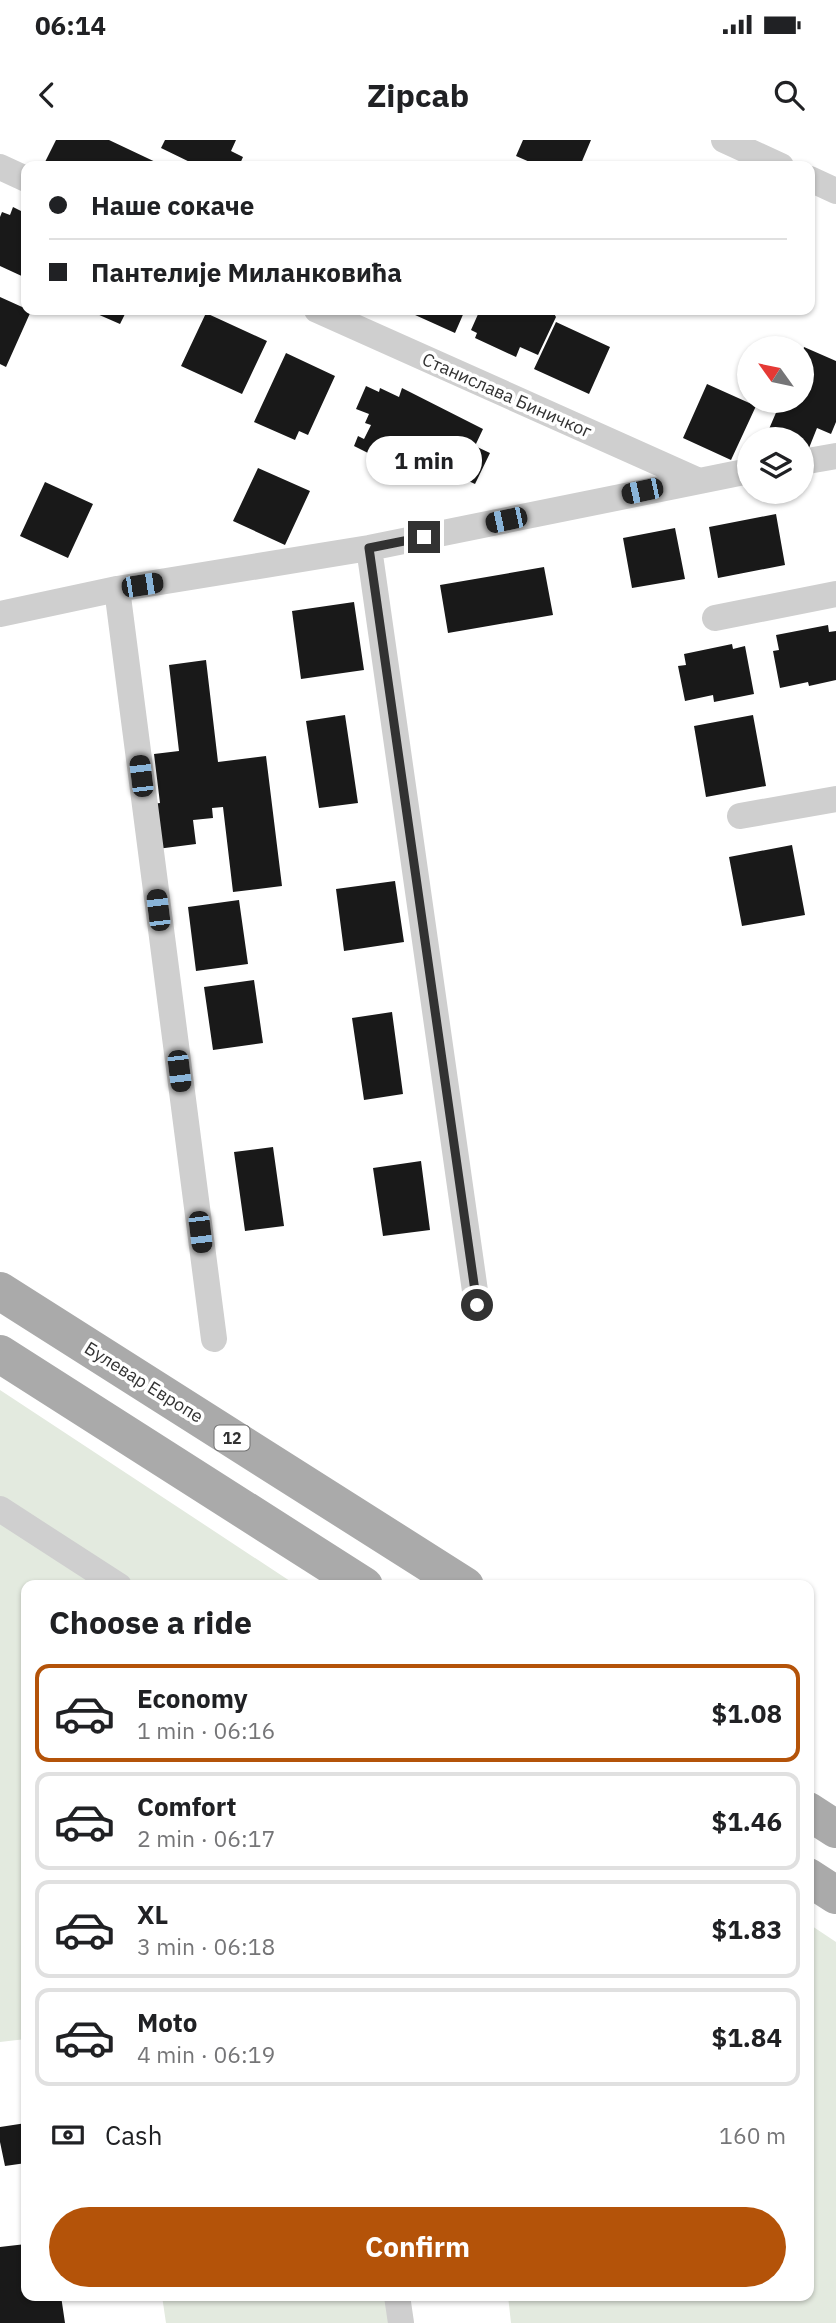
<!DOCTYPE html>
<html lang="en">
<head>
<meta charset="utf-8">
<style>
	body { margin:0; font-family:"IBM Plex Sans",sans-serif; background:#f2f2f2; color:#202124; height:100vh; display:flex; flex-direction:column; font-size:26px; white-space:nowrap }
	* { box-sizing:border-box; margin:0 }
	p { font-size:23px; color:#757577 }
	.icon { flex:none; width:38px; height:38px; fill:none; stroke:currentColor; stroke-width:2; stroke-linecap:round; stroke-linejoin:round }
	.map { position:relative; flex:1; overflow:hidden }
	.side { position:absolute; left:21px; top:1440px; width:793px; height:721px; display:flex; flex-direction:column; background:#fff; border-radius:14px; box-shadow:0 2px 5px #0004 }
	.side>* { flex:none }
	.banner { position:absolute; left:21px; top:21px; width:794px; height:154px; border-radius:14px; box-shadow:0 2px 5px #0004; display:grid; align-content:center; height:154px; padding:0 28px; background:#fff }
	.needle { width:46px; rotate:303deg }
	.fabs { position:absolute; left:737px; top:196px; display:grid; gap:14px }
	.fabs a { display:grid; place-items:center; width:77px; height:77px; border-radius:50%; background:#fff; box-shadow:0 2px 5px #0004; font-size:35px }
	.end { position:absolute; width:32px; height:32px; margin:-16px; border:9px solid #323232; background:#fff; box-shadow:0 0 0 4px #fff }
	.from { border-radius:50% }
	.bubble { position:absolute; height:49px; border-radius:24px; background:#fff; box-shadow:0 2px 5px #0004; font-size:23px; font-weight:800; line-height:49px; text-align:center }
	.car { position:absolute; width:21px; height:42px; margin:-21px -10px; border-radius:9px; box-shadow:0 0 5px 2px #0007; background:linear-gradient(#222 24%,#8ab4d8 0 40%,#222 0 76%,#8ab4d8 0 86%,#222 0) }
	.banner b { display:flex; align-items:center; gap:24px; height:66px; font-size:26px }
	.banner b+b { border-top:2px solid #e0e0e0 }
	.banner i { width:18px; height:18px; background:#202124 }
	ul { padding:0; list-style:none }
	li { display:flex; align-items:center; gap:21px; height:98px; margin:0 14px 10px; padding:0 14px; border:4px solid #e0e0e0; border-radius:14px }
	li div { flex:1 }
	li b { display:block; font-size:26px }
	li em { font-style:normal; font-weight:800 }
	li.active { border-color:#b45309 }
	li>.icon { width:63px; height:63px; stroke-width:1.5 }
	h2 { padding:0 28px; font-size:32px; line-height:84px }
	.pay { display:flex; align-items:center; gap:18px; height:77px; padding:0 28px; font-size:26px }
	.pay p { margin-inline-start:auto }
	.primary-button { display:flex; gap:14px; margin-top:auto; padding:14px 28px }
	.primary-button a { flex:1; height:80px; border-radius:42px; background:#b45309; color:#fff; font-size:28px; font-weight:800; line-height:80px; text-align:center }
	.status { display:flex; justify-content:space-between; align-items:center; height:49px; padding:0 35px; background:#fff; direction:ltr }
	.status svg { height:19px; fill:currentColor }
	header { display:flex; justify-content:space-between; align-items:center; height:91px; padding:0 28px; background:#fff; font-size:32px; font-weight:800 }
	.map>svg:first-child { display:block }
	.green { fill:#e3eadf }
	.building { fill:#191919 }
	.lines { fill:none; stroke-linecap:round; stroke-linejoin:round }
	.street { stroke:#cfcfcf; stroke-width:26 }
	.primary { stroke:#aaa; stroke-width:38 }
	.route { stroke:#323232; stroke-width:9 }
	.labels { text-anchor:middle; dominant-baseline:central; stroke-width:7; stroke-linejoin:round; paint-order:stroke }
	.shield { fill:#fff; stroke:#707070; stroke-width:2 }
	.shield-label { font-size:16px; font-weight:bold; fill:#323232 }
	.street-label { font-size:18px; fill:#323232; stroke:#fff }
</style>
</head>
<body>
<div class="status"><b>06:14</b><svg viewBox="0 0 49 12"><path d="M0 12V9h3v3zM5 12V6h3v6zM10 12V3h3v9zM15 12V0h3v12zM26 1h20v11H26zM47 4h2v5h-2z"/></svg></div>
<header><svg class="icon" aria-label="back" viewBox="0 0 24 24"><path d="M15 5l-7 7 7 7"/></svg>Zipcab<svg class="icon" aria-label="search" viewBox="0 0 24 24"><circle cx="10" cy="10" r="6"/><path d="M15 15l6 6"/></svg></header>
<div class="map">
<svg width="836" height="2183" viewBox="0 0 836 2183">
	<rect width="100%" height="100%" fill="#fff"/>
	<path class="green" d="M 0,1250 L 296,1445 L 26,1446 L 26,1899 L 0,1902 Z
		M 809,1784 L 836,1802 L 836,2183 L 511,2183 L 508,2156 L 808,2156 Z
		M 162,2156 L 395,2156 L 398,2183 L 166,2183 Z"/>
	<path class="building" d="M 56,0 L 109,0 L 164,26 L 43,26 Z
		M 165,0 L 236,0 L 231,11 L 243,17 L 239,26 L 198,26 L 161,8 Z
		M 523,0 L 591,0 L 580,26 L 539,26 L 516,16 Z
		M 24,62 L 26,63 L 26,138 L 0,126 L 0,77 L 2,72 L 10,75 L 13,67 L 21,71 Z
		M 0,157 L 31,171 L 6,227 L 0,224 Z
		M 88,170 L 127,170 L 120,184 Z
		M 404,170 L 465,170 L 455,193 Z
		M 473,170 L 552,170 L 556,177 L 538,215 L 520,207 L 516,217 L 475,198 L 477,193 L 471,190 L 479,172 Z
		M 206,173 L 267,201 L 242,254 L 181,226 Z
		M 556,182 L 610,207 L 589,254 L 534,229 Z
		M 804,207 L 836,221 L 836,282 L 831,294 L 817,288 L 809,308 L 802,304 L 802,299 L 772,299 L 766,296 L 781,261 L 802,261 L 802,214 Z
		M 286,213 L 335,236 L 308,295 L 299,291 L 295,300 L 254,282 Z
		M 707,244 L 756,266 L 731,320 L 683,298 Z
		M 366,246 L 379,252 L 380,248 L 399,257 L 402,248 L 483,289 L 475,306 L 490,313 L 475,344 L 408,313 L 407,316 L 400,313 L 397,319 L 383,313 L 380,319 L 354,306 L 358,296 L 364,299 L 371,285 L 365,283 L 369,274 L 356,269 Z
		M 258,328 L 310,351 L 285,405 L 233,381 Z
		M 45,342 L 93,364 L 68,418 L 20,396 Z
		M 776,374 L 785,425 L 718,438 L 709,387 Z
		M 675,388 L 685,439 L 632,448 L 623,398 Z
		M 544,427 L 553,475 L 448,493 L 440,445 Z
		M 354,462 L 364,530 L 301,539 L 292,471 Z
		M 828,485 L 829,492 L 836,491 L 836,540 L 809,546 L 808,542 L 780,548 L 773,511 L 779,510 L 776,495 Z
		M 732,504 L 733,509 L 745,506 L 754,554 L 714,562 L 713,555 L 685,561 L 678,526 L 686,525 L 684,514 Z
		M 206,520 L 218,622 L 266,616 L 282,746 L 233,752 L 223,667 L 212,668 L 213,678 L 193,680 L 196,704 L 157,709 L 152,664 L 160,663 L 154,614 L 179,611 L 169,525 Z
		M 345,575 L 358,663 L 319,668 L 306,581 Z
		M 753,575 L 766,646 L 706,657 L 694,586 Z
		M 792,705 L 805,775 L 742,786 L 729,717 Z
		M 395,741 L 404,802 L 344,811 L 336,749 Z
		M 239,760 L 248,824 L 196,831 L 188,767 Z
		M 254,840 L 263,903 L 213,910 L 204,847 Z
		M 392,872 L 403,954 L 364,960 L 352,878 Z
		M 273,1007 L 284,1086 L 245,1091 L 234,1012 Z
		M 421,1021 L 430,1090 L 383,1096 L 373,1028 Z
		M 26,1983 L 26,2023 L 5,2026 L 0,2002 L 0,1987 Z
		M 26,2104 L 26,2156 L 61,2156 L 65,2183 L 0,2183 L 0,2107 Z"/>
	<g class="lines">
		<path class="street" d="M 724,0 L 781,26
			M 0,27 L 26,39
			M 810,39 L 836,51
			M 317,170 L 697,340
			M 802,322 L 836,316
			M 369,408 L 477,1165
			M 117,449 L 214,1199
			M 0,474 L 117,449 L 369,408 L 749,331
			M 715,478 L 836,454
			M 740,676 L 836,659
			M 0,1369 L 119,1446
			M 397,2156 L 401,2183"/>
		<path class="primary" d="M 0,1151 L 465,1446
			M 0,1214 L 364,1446
			M 808,1671 L 836,1689
			M 808,1737 L 836,1755"/>
	</g>
	<g class="lines">
		<path class="route" d="M 424,397 L 369,408 L 477,1165"/>
	</g>
	<g class="labels">
		<rect class="shield" x="214.5" y="1285.5" width="35" height="25" rx="5"/>
		<g class="shield-label">
			<text x="232" y="1298">12</text>
		</g>
		<g class="street-label">
			<text transform="translate(507 255) rotate(24)">Станислава Биничког</text>
			<text transform="translate(144 1242) rotate(32)">Булевар Европе</text>
		</g>
	</g>
</svg>
<div class="fabs">
<a><svg class="needle" viewBox="-14 -14 28 28"><path d="M0-13l5 13h-10z" fill="#e53935"/><path d="M0 13l5-13h-10z" fill="#757577"/></svg></a>
<a><svg class="icon" aria-label="layers" viewBox="0 0 24 24"><path d="M12 4l9 5-9 5-9-5zM3 14l9 5 9-5"/></svg></a>
</div>
<i class="end from" style="left:477px;top:1165px"></i>
<i class="end" style="left:424px;top:397px"></i>
<div class="bubble" style="left:366px;top:296px;width:116px">1 min</div>
<i class="car" style="left:642px;top:351px;rotate:258deg"></i>
<i class="car" style="left:506px;top:380px;rotate:258deg"></i>
<i class="car" style="left:142px;top:445px;rotate:81deg"></i>
<i class="car" style="left:141px;top:636px;rotate:353deg"></i>
<i class="car" style="left:158px;top:770px;rotate:353deg"></i>
<i class="car" style="left:179px;top:931px;rotate:173deg"></i>
<i class="car" style="left:200px;top:1092px;rotate:173deg"></i>
<div class="banner">
<b><i class="from"></i>Наше сокаче</b>
<b><i></i>Пантелије Миланковића</b>
</div>
<section class="side">
<h2>Choose a ride</h2>
<ul>
<li class="active"><svg class="icon" aria-label="car" viewBox="0 0 24 24"><path d="M5 17H2v-5l4-1 3-4h7l3 4 3 1v5h-3M9 17h6M6 11h13"/><circle cx="7" cy="17" r="2"/><circle cx="17" cy="17" r="2"/></svg><div><b>Economy</b><p>1 min · 06:16</p></div><em>$1.08</em></li>
<li><svg class="icon" aria-label="car" viewBox="0 0 24 24"><path d="M5 17H2v-5l4-1 3-4h7l3 4 3 1v5h-3M9 17h6M6 11h13"/><circle cx="7" cy="17" r="2"/><circle cx="17" cy="17" r="2"/></svg><div><b>Comfort</b><p>2 min · 06:17</p></div><em>$1.46</em></li>
<li><svg class="icon" aria-label="car" viewBox="0 0 24 24"><path d="M5 17H2v-5l4-1 3-4h7l3 4 3 1v5h-3M9 17h6M6 11h13"/><circle cx="7" cy="17" r="2"/><circle cx="17" cy="17" r="2"/></svg><div><b>XL</b><p>3 min · 06:18</p></div><em>$1.83</em></li>
<li><svg class="icon" aria-label="car" viewBox="0 0 24 24"><path d="M5 17H2v-5l4-1 3-4h7l3 4 3 1v5h-3M9 17h6M6 11h13"/><circle cx="7" cy="17" r="2"/><circle cx="17" cy="17" r="2"/></svg><div><b>Moto</b><p>4 min · 06:19</p></div><em>$1.84</em></li>
</ul>
<div class="pay"><svg class="icon" aria-label="cash" viewBox="0 0 24 24"><path d="M3 7h18v10H3z"/><circle cx="12" cy="12" r="2"/></svg>Cash<p>160 m</p></div>
<div class="primary-button"><a>Confirm</a></div>
</section>
</div>
</body>
</html>
